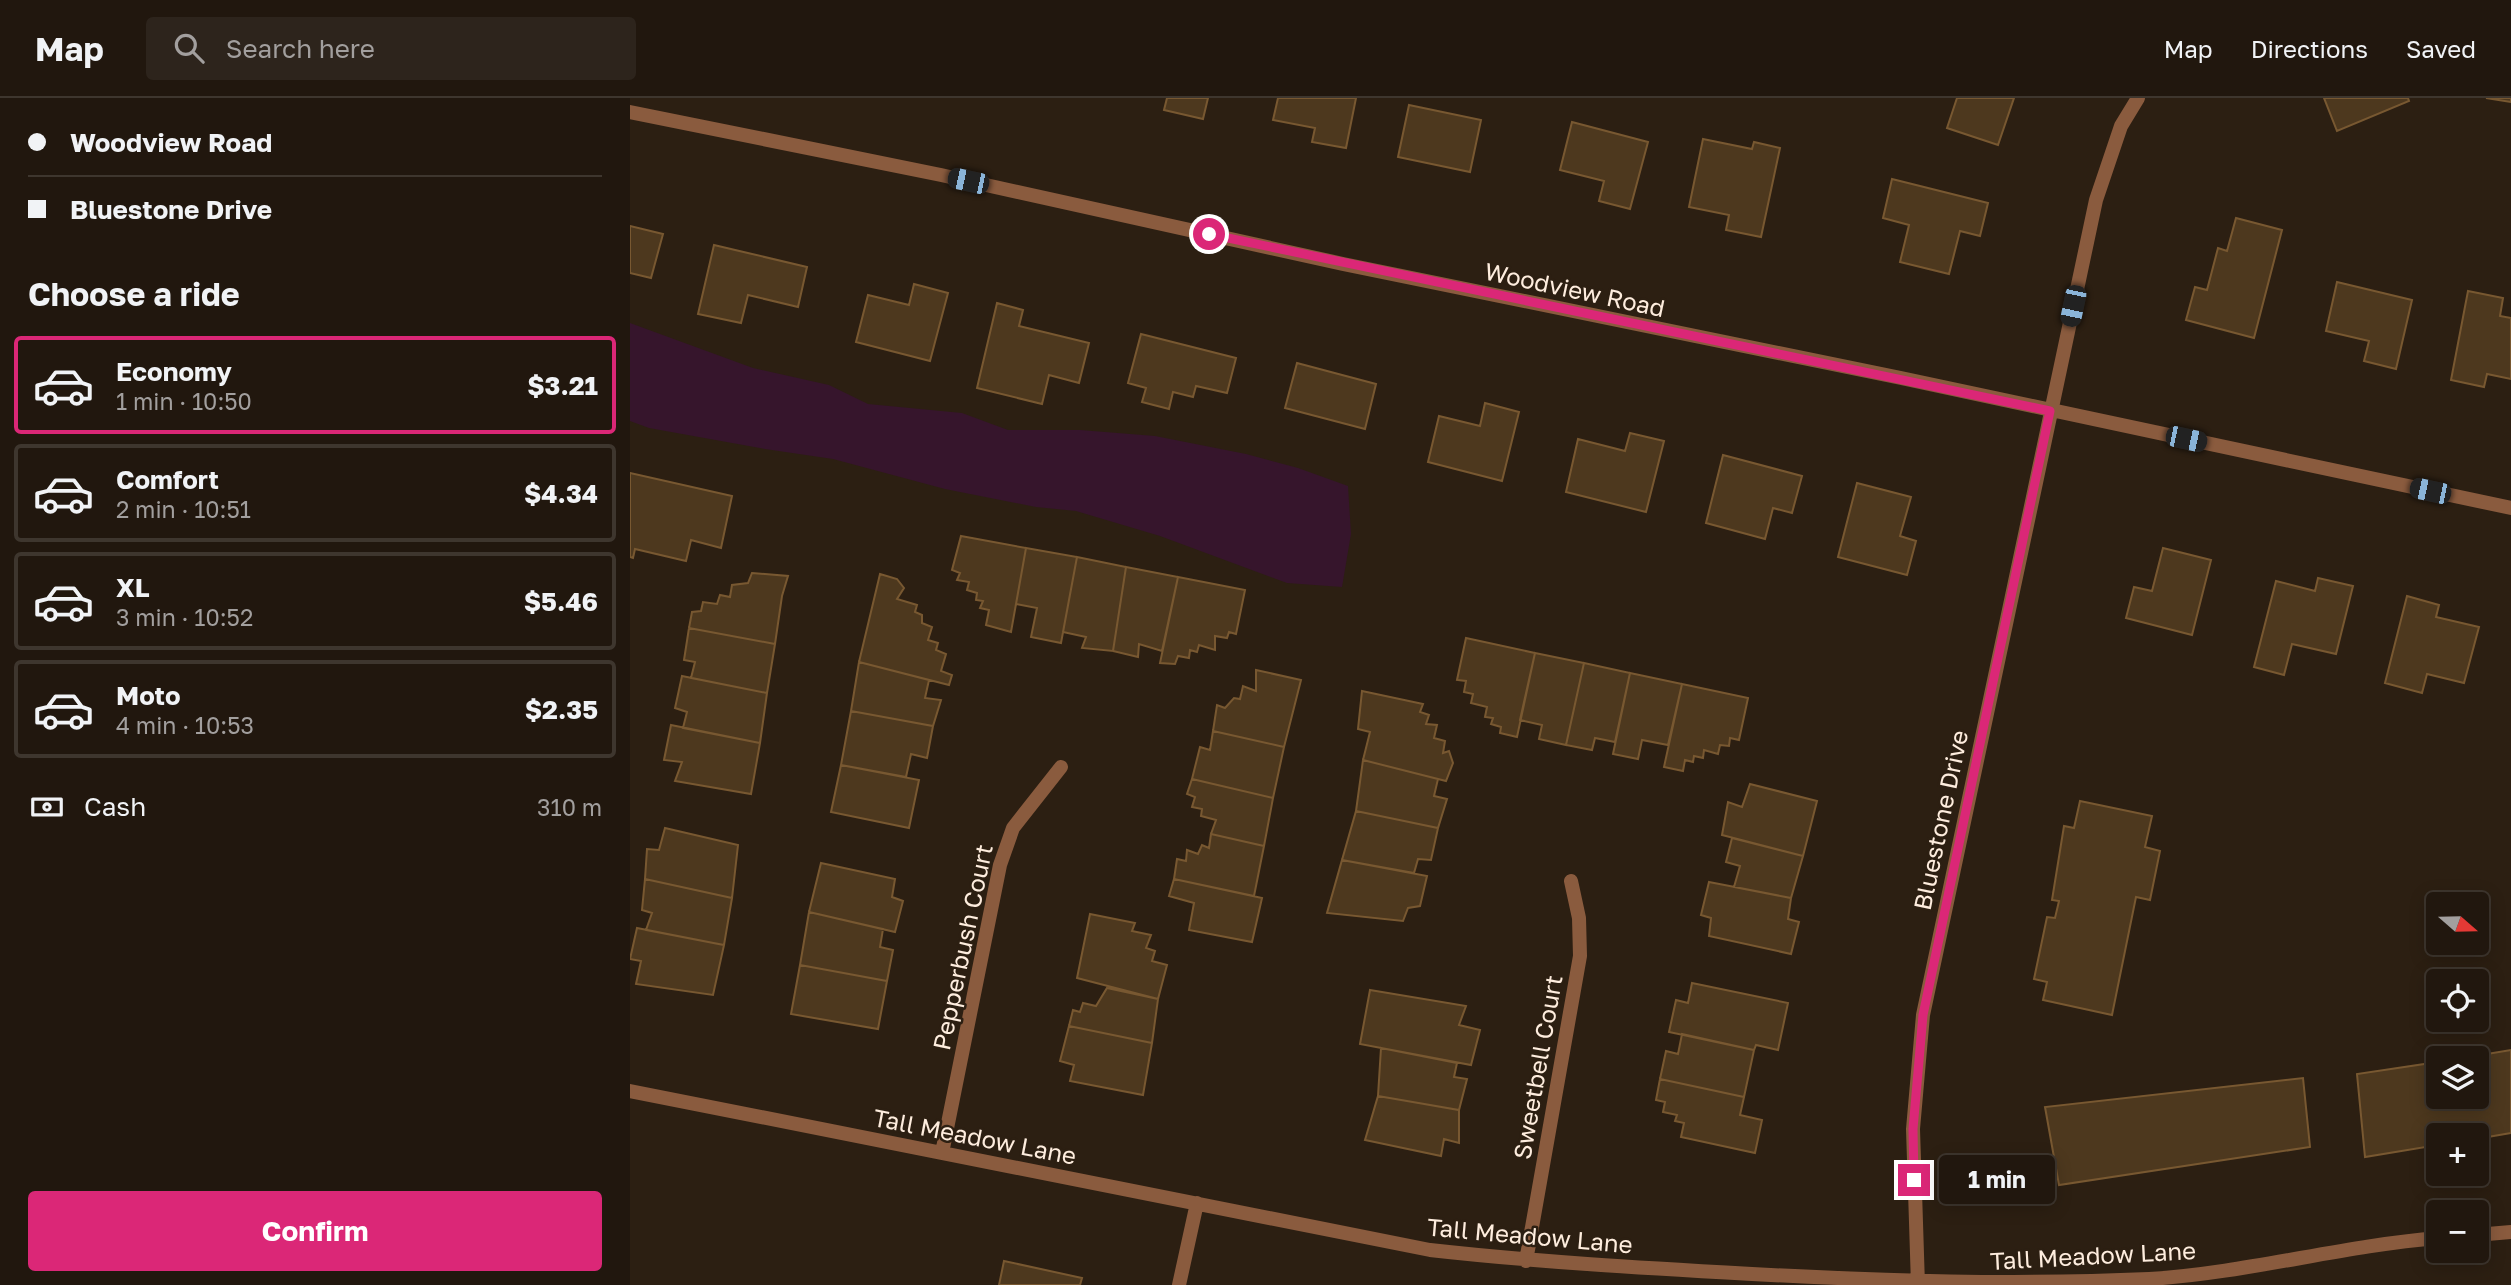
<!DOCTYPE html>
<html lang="en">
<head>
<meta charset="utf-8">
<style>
	body { margin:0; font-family:"Golos Text",sans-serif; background:#2d241c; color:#f1f3f6; height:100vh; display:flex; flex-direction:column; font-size:26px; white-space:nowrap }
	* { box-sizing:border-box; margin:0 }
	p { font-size:23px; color:#a29f9e }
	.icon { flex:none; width:38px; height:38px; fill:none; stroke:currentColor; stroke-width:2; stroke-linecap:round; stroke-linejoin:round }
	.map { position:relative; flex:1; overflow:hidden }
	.panel { display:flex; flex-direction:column; background:#21170e; width:630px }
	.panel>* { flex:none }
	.hud { display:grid; align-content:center; height:154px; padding:0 28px; background:#21170e }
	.needle { width:46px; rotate:110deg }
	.controls { position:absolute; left:1796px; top:794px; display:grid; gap:14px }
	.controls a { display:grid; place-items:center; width:63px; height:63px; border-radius:7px; background:#21170e; box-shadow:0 4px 18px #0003,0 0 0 2px #3e362e; font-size:35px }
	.end { position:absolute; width:32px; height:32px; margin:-16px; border:9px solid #db2777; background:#fff; box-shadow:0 0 0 4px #fff }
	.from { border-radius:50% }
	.bubble { position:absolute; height:49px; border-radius:7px; background:#21170e; box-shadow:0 4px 18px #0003,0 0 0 2px #3e362e; font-size:23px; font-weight:700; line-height:49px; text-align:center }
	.car { position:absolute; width:21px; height:42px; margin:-21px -10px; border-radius:9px; box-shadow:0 0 5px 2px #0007; background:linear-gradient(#222 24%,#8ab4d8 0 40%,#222 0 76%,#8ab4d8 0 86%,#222 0) }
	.hud b { display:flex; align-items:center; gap:24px; height:66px; font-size:26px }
	.hud b+b { border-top:2px solid #3e362e }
	.hud i { width:18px; height:18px; background:#f1f3f6 }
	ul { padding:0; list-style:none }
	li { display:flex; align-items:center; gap:21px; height:98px; margin:0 14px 10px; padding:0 14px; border:4px solid #3e362e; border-radius:7px }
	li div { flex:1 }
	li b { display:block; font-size:26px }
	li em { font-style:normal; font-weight:700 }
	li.active { border-color:#db2777 }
	li>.icon { width:63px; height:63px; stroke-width:1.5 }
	h2 { padding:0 28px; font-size:32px; line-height:84px }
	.pay { display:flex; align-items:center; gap:18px; height:77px; padding:0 28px; font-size:26px }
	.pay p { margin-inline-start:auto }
	.button { display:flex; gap:14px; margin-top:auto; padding:14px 28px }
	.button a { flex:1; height:80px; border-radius:7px; background:#db2777; color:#fff; font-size:28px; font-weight:700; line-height:80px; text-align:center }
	header { display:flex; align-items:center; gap:42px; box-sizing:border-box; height:98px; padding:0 35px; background:#21170e; border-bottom:2px solid #3e362e }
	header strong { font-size:33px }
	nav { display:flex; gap:38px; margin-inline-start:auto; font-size:24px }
	.search { width:490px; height:63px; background:#2d241c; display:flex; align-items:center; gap:18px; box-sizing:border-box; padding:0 24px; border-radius:7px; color:#a29f9e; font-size:26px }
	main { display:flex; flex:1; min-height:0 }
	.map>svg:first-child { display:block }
	.green { fill:#36152c }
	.building { fill:#4d381e; stroke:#785831; stroke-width:2 }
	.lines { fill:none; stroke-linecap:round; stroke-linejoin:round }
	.street { stroke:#8a5b3e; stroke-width:14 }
	.route { stroke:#db2777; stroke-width:9 }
	.labels { text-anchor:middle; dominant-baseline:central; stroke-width:5; stroke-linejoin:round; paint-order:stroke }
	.street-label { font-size:24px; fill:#feedde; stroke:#2c1f12 }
</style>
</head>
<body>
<header>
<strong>Map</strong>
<div class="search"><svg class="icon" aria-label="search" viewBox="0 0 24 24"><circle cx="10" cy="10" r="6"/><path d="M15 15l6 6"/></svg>Search here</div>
<nav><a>Map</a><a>Directions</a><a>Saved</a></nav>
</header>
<main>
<section class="panel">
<div class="hud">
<b><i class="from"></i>Woodview Road</b>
<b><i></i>Bluestone Drive</b>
</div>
<h2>Choose a ride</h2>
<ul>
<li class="active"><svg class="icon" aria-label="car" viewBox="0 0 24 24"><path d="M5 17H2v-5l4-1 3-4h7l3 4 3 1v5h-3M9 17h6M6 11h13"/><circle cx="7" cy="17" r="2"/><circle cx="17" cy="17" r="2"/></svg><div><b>Economy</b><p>1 min · 10:50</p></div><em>$3.21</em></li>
<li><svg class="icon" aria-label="car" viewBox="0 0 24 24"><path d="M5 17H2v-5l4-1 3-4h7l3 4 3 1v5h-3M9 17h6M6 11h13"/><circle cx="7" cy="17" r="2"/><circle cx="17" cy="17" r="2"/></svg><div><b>Comfort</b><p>2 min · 10:51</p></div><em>$4.34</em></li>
<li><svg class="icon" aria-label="car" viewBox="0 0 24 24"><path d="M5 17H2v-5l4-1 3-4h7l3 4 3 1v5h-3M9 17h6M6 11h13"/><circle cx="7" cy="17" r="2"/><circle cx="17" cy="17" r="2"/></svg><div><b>XL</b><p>3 min · 10:52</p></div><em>$5.46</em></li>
<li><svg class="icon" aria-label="car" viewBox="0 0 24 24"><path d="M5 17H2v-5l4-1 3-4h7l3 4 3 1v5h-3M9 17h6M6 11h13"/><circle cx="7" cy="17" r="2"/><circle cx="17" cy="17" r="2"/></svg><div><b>Moto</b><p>4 min · 10:53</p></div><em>$2.35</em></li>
</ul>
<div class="pay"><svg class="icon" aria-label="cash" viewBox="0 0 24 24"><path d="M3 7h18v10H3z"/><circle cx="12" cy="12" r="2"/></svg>Cash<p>310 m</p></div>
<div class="button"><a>Confirm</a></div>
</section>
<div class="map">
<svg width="1881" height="1187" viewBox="0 0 1881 1187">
	<rect width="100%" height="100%" fill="#2c1f12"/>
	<path class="green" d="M 0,225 L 123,270 L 199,287 L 238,306 L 332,315 L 378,332 L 450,332 L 525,338 L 616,356 L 668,370 L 718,388 L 721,436 L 712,489 L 657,485 L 530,438 L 446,413 L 406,409 L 315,391 L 203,361 L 135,351 L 19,330 L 0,323 Z"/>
	<path class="building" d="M 537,0 L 578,0 L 573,21 L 534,12 Z
		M 648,0 L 726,0 L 716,50 L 682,44 L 685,30 L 643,22 Z
		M 1327,0 L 1384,0 L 1368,47 L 1317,30 Z
		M 1694,0 L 1778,0 L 1779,3 L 1707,33 Z
		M 1856,0 L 1881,0 L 1881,4 Z
		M 779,7 L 851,22 L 840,74 L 768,59 Z
		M 942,24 L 1018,44 L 1000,111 L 969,103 L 974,83 L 930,72 Z
		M 1073,41 L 1122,51 L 1124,44 L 1150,50 L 1131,139 L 1096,132 L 1099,117 L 1059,109 Z
		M 1262,81 L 1358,105 L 1350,138 L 1330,133 L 1319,176 L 1270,164 L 1279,127 L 1253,120 Z
		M 1606,120 L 1652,132 L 1624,240 L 1556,222 L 1565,189 L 1577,192 L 1588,150 L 1597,153 Z
		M 0,128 L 33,136 L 21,180 L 0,175 Z
		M 84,147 L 177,169 L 168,209 L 118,197 L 111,225 L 68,216 Z
		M 1707,184 L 1782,202 L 1766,271 L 1734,263 L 1739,243 L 1696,233 Z
		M 284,186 L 318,195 L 300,263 L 226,244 L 238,197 L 279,207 Z
		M 1838,193 L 1873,200 L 1870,218 L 1881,220 L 1881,281 L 1857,276 L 1854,289 L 1821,282 Z
		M 367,205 L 393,212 L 389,228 L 459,245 L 449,285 L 419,277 L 412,306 L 347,290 Z
		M 511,236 L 606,260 L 597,295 L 566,288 L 563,299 L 543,294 L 539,311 L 512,304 L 516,290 L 498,285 Z
		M 667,265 L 746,286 L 735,331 L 655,310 Z
		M 855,305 L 889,314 L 872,383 L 798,364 L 809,318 L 850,328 Z
		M 1000,335 L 1034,343 L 1016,414 L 936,394 L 948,341 L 995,353 Z
		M 1093,357 L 1172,378 L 1162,415 L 1143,410 L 1135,441 L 1076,425 Z
		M 0,375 L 102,398 L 91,450 L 61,442 L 56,463 L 5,451 L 3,460 L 0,459 Z
		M 1227,385 L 1281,399 L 1270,438 L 1286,443 L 1277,477 L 1208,459 Z
		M 331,438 L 396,450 L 381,534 L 356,527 L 359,512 L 350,510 L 353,503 L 346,502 L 347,495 L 337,492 L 339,484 L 327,482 L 330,475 L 322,472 Z
		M 396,450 L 447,459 L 431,545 L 401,539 L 407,510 L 386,506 Z
		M 1533,450 L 1581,462 L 1562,537 L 1496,520 L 1504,489 L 1522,493 Z
		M 447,459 L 496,469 L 483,553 L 452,550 L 456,539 L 433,534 Z
		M 496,469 L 548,479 L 532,553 L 509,546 L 508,559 L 483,553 Z
		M 122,475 L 158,478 L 152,498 L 145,546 L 59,530 L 62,514 L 71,513 L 73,504 L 87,506 L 90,497 L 100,499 L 102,487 L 118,485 Z
		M 250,476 L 267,481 L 274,490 L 267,501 L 287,507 L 285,514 L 292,517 L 292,525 L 302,529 L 298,542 L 308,545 L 306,552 L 316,556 L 311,573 L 322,577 L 319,587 L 229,564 Z
		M 548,479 L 615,492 L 606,536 L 599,534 L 597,540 L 585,538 L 585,552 L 569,547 L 567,554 L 560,552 L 559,560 L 548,558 L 545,566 L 530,565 Z
		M 1688,480 L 1723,488 L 1706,556 L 1662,546 L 1654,577 L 1624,569 L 1646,483 L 1685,493 Z
		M 1777,498 L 1809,507 L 1806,519 L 1849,529 L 1834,585 L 1797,576 L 1792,595 L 1755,585 Z
		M 59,530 L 145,546 L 137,595 L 61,580 L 65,564 L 54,562 Z
		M 836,540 L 905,555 L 887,639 L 870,635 L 871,629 L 861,626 L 863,620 L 855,619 L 857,609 L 841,605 L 843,596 L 834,594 L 836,583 L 827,582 Z
		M 905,555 L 954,565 L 936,647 L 909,641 L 912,627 L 890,622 Z
		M 229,564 L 299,582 L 295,600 L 311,602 L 303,628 L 221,613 Z
		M 954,565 L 1000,575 L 985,644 L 965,640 L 962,652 L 936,647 Z
		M 626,572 L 671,582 L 654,649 L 583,633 L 587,607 L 595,610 L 604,600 L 610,601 L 613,588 L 626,593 Z
		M 1000,575 L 1052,586 L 1038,647 L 1012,642 L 1008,661 L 983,656 Z
		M 52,578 L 137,595 L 130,645 L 53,630 L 57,614 L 45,610 Z
		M 1052,586 L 1118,600 L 1109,642 L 1100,640 L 1099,648 L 1090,647 L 1088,656 L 1074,652 L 1073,660 L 1064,658 L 1063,664 L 1055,662 L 1053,673 L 1034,669 Z
		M 732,593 L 793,606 L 790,614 L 799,617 L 796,626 L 807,627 L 804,640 L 815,643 L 813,655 L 819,653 L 823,665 L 816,683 L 733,662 L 740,634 L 728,631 Z
		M 221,613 L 303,628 L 297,660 L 281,656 L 276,679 L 211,667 Z
		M 41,627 L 130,645 L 121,696 L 45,683 L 52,664 L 34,662 Z
		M 583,633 L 654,649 L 643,700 L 562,681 L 570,649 L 580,652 Z
		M 733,662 L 808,681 L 804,698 L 817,701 L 808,730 L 726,713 Z
		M 211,667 L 289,682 L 279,730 L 201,714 Z
		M 562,681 L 643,700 L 634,748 L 581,736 L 586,722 L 571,718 L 572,711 L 562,709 L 565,699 L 557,696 Z
		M 1120,686 L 1187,703 L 1173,758 L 1092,737 L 1098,704 L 1112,709 Z
		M 1450,703 L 1522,718 L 1515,749 L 1530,753 L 1520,802 L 1506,799 L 1482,917 L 1413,902 L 1417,884 L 1404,881 L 1417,819 L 1425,820 L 1429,803 L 1422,802 L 1434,728 L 1444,730 Z
		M 726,713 L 808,730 L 801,762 L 788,761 L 784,775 L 712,762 Z
		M 35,730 L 108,747 L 102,800 L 15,781 L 17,751 L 29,752 Z
		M 581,736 L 634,748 L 624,798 L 544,781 L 547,761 L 556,763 L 557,752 L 568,756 L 572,747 L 579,750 Z
		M 1102,740 L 1173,758 L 1161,800 L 1104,789 L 1110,768 L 1096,764 Z
		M 712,762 L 797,778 L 790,808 L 778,810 L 773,823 L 697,815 Z
		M 191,765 L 265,781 L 262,799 L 273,803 L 265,834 L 179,814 Z
		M 15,781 L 102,800 L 94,847 L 16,832 L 22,815 L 12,812 Z
		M 544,781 L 632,800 L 622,844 L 559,832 L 564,805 L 539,798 Z
		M 1079,784 L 1161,800 L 1158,821 L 1169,824 L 1161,856 L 1079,838 L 1081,820 L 1071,817 Z
		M 179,814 L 253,831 L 250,849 L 263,852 L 257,883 L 170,867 Z
		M 460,816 L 505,825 L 502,833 L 521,837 L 516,850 L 525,853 L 522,863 L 537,867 L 528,901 L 447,880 Z
		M 7,830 L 94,847 L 83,897 L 6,886 L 11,863 L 0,861 Z
		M 170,867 L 257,883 L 248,931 L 161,916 Z
		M 1062,885 L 1158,905 L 1148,952 L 1126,947 L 1124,952 L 1039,934 L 1046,902 L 1058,905 Z
		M 477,890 L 528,901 L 522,945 L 439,928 L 443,912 L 450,914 L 453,905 L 466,908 Z
		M 740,892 L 836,908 L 829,927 L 850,932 L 841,967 L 730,946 Z
		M 439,928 L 522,945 L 513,997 L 440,983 L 444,967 L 430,963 Z
		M 1052,936 L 1124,952 L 1114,999 L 1030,981 L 1036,953 L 1048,956 Z
		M 751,950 L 827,965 L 824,979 L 837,981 L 829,1012 L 748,998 Z
		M 1881,952 L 1881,1035 L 1846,1041 L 1846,1038 L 1808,1038 L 1808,1047 L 1735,1059 L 1727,976 L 1808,964 L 1808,999 L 1846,999 L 1846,961 L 1827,961 Z
		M 1673,980 L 1680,1049 L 1429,1087 L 1415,1009 Z
		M 1030,981 L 1114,999 L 1110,1017 L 1132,1022 L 1125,1055 L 1051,1039 L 1054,1025 L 1045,1023 L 1047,1017 L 1033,1014 L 1035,1004 L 1026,1002 Z
		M 748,998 L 829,1012 L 829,1045 L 814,1041 L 811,1058 L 735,1042 Z
		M 374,1163 L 452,1180 L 450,1187 L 369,1187 Z"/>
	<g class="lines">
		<path class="street" d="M 0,14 L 311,77 L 713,166 L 1271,280 L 1881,410
			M 0,993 L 800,1152 C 907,1164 1014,1170 1122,1176 C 1256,1183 1385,1187 1519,1181 C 1616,1175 1711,1148 1808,1140
			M 312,1055 L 370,767 L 383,730 L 431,669
			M 1846,1137 L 1881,1134
			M 896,1163 L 950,858 L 949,820 L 941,783
			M 549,1187 L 567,1105
			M 1288,1187 L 1283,1031 L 1293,917 L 1466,102 L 1491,28 L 1508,0"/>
	</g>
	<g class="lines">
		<path class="route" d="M 579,136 L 1420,313 L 1293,917 L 1283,1031 L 1284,1082"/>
	</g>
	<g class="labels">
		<g class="street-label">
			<text transform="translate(945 191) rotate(12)">Woodview Road</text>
			<text transform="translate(1310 722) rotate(-78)">Bluestone Drive</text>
			<text transform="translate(332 849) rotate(-78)">Pepperbush Court</text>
			<text transform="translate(907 969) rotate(-80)">Sweetbell Court</text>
			<text transform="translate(345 1038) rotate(11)">Tall Meadow Lane</text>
			<text transform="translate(900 1137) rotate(5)">Tall Meadow Lane</text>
			<text transform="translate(1463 1157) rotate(-3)">Tall Meadow Lane</text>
		</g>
	</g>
</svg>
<div class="controls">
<a><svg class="needle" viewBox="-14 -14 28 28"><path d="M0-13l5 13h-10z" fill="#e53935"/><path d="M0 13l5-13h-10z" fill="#a29f9e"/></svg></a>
<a><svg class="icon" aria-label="locate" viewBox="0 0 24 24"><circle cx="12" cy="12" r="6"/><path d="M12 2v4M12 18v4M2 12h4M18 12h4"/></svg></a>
<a><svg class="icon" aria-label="layers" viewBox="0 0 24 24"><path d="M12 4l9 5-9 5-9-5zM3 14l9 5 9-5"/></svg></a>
<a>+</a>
<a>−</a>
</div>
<i class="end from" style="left:579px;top:136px"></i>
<i class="end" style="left:1284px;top:1082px"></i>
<div class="bubble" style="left:1309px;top:1057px;width:116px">1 min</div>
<i class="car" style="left:338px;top:83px;rotate:282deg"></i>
<i class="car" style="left:1443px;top:208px;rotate:192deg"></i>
<i class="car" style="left:1556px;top:341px;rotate:102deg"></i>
<i class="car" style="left:1800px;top:393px;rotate:282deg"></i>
</div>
</main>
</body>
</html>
